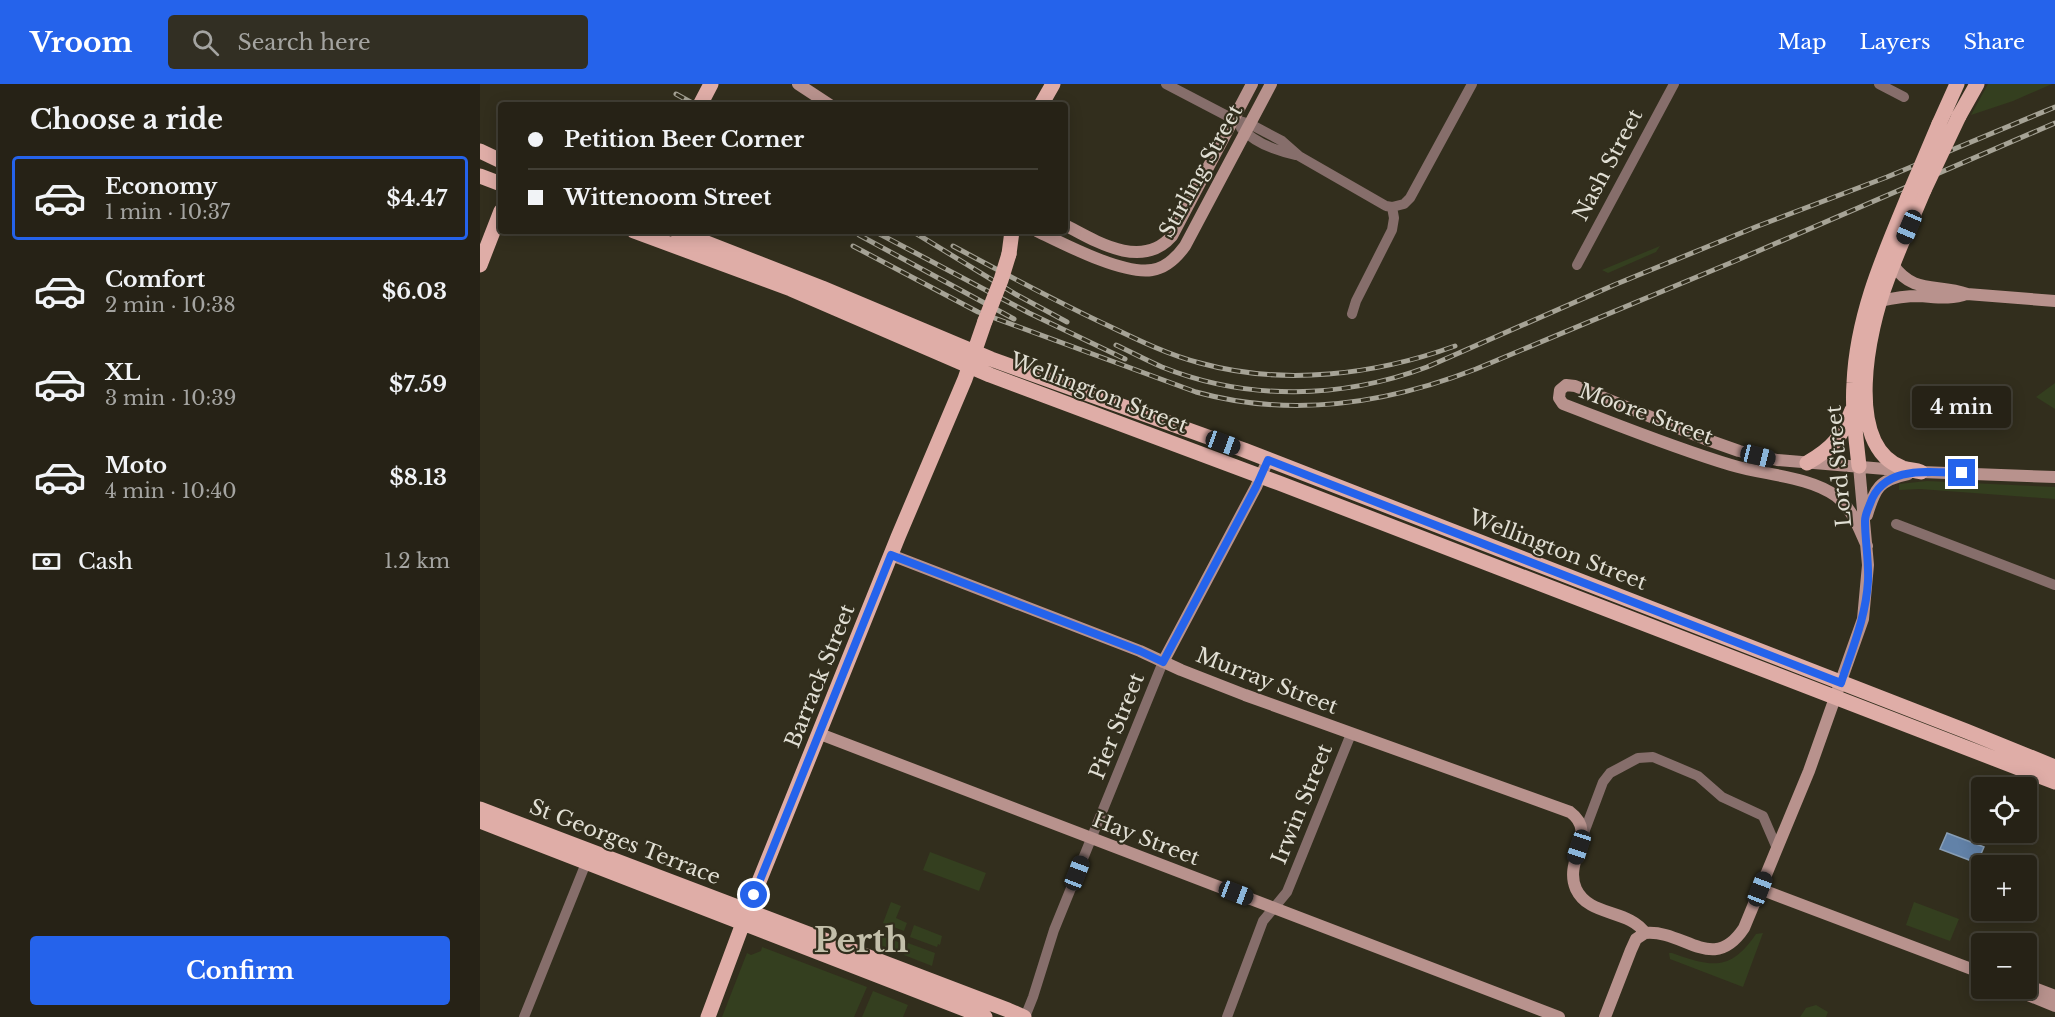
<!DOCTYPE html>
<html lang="en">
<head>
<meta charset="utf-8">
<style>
	body { margin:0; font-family:"Libre Baskerville",serif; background:#322f23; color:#f1f3f6; height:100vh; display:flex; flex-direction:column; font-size:22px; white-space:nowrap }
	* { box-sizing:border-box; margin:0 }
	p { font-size:20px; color:#a4a4a1 }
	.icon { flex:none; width:33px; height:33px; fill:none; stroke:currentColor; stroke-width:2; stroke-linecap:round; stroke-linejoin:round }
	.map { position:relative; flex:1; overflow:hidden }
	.drawer { display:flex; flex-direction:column; background:#262216; width:480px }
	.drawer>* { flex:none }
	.hud { position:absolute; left:18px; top:18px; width:570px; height:132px; border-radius:6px; box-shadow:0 3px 15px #0003,0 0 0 2px #423f35; display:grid; align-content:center; height:132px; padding:0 30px; background:#262216 }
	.controls { position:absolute; left:1491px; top:693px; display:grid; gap:12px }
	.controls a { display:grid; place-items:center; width:66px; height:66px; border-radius:6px; background:#262216; box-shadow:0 3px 15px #0003,0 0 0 2px #423f35; font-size:30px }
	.end { position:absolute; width:27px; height:27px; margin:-14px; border:8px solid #2563eb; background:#fff; box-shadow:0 0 0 3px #fff }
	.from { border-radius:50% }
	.bubble { position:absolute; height:42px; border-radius:6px; background:#262216; box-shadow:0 3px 15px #0003,0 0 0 2px #423f35; font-size:20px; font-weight:700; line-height:42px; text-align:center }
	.car { position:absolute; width:18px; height:36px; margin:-18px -9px; border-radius:8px; box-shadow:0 0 4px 2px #0007; background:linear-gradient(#222 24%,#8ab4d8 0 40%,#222 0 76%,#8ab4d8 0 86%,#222 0) }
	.hud b { display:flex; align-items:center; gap:21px; height:57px; font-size:22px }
	.hud b+b { border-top:2px solid #423f35 }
	.hud i { width:15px; height:15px; background:#f1f3f6 }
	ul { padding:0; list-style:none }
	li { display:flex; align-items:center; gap:18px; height:84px; margin:0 12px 9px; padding:0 18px; border:3px solid transparent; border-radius:6px }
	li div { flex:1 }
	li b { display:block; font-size:22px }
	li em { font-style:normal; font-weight:700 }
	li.selected { border-color:#2563eb }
	li>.icon { width:54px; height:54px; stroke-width:1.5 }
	h2 { padding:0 30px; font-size:27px; line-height:72px }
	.pay { display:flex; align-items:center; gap:15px; height:66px; padding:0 30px; font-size:22px }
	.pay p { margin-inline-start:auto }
	.cta { display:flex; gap:12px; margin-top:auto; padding:12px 30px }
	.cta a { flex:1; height:69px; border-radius:6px; background:#2563eb; color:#fff; font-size:24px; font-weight:700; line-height:69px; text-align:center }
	header { display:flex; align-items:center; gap:36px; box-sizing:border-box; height:84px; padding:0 30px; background:#2563eb; color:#fff }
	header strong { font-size:28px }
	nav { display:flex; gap:33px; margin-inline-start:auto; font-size:21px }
	.search { width:420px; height:54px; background:#322f23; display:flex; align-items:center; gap:15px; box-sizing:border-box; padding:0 21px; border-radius:6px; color:#a4a4a1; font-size:22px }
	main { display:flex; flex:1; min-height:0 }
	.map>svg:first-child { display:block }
	.green { fill:#343f1f }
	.water { fill:#6282a8; stroke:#889eb5; stroke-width:1.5 }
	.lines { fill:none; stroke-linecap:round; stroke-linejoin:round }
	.street { stroke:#866e6b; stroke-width:10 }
	.secondary { stroke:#b8928d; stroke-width:12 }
	.primary { stroke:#dfada7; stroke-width:15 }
	.rail-casing { stroke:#a6a396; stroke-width:5 }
	.rail { stroke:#322e1d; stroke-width:3; stroke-dasharray:9; stroke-linecap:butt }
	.primary-bridge { stroke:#dfada7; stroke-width:15 }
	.route { stroke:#2563eb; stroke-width:8 }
	.labels { text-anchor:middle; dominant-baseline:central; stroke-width:4.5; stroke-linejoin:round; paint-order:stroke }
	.street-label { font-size:21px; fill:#e1dfd4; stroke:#322e1d }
	.town-label { font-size:33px; font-weight:bold; fill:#c3bfaa; stroke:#322e1d }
</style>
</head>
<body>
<header>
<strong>Vroom</strong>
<div class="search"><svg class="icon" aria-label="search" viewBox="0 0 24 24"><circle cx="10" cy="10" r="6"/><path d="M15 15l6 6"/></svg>Search here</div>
<nav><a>Map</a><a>Layers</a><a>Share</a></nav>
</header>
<main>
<section class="drawer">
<h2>Choose a ride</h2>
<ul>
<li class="selected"><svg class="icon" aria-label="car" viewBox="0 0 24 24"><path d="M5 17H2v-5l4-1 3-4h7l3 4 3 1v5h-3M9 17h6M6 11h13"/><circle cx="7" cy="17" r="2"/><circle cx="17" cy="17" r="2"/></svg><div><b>Economy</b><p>1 min · 10:37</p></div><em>$4.47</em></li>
<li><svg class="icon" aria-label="car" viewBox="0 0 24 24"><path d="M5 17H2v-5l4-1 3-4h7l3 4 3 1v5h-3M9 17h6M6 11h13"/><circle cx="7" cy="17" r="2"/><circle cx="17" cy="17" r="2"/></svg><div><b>Comfort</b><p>2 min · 10:38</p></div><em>$6.03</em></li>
<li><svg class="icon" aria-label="car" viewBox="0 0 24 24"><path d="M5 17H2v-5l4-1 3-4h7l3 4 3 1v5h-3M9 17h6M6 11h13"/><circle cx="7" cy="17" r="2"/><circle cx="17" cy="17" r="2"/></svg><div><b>XL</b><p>3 min · 10:39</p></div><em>$7.59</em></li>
<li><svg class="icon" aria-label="car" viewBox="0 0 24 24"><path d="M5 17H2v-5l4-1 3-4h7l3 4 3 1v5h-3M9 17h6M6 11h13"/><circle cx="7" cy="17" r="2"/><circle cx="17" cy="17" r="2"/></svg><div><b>Moto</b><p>4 min · 10:40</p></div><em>$8.13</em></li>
</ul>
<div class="pay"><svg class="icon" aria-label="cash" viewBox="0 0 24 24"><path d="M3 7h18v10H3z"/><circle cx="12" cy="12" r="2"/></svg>Cash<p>1.2 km</p></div>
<div class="cta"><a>Confirm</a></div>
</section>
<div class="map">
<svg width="1575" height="933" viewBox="0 0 1575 933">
	<rect width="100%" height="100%" fill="#322e1d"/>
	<path class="green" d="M 1508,0 L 1572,0 L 1533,17 L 1491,31 Z
		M 1180,162 L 1176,168 L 1128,189 L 1122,186 Z
		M 1575,299 L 1575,325 L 1556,313 Z
		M 1447,397 L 1575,403 L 1575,415 L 1440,405 L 1419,406 L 1419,400 Z
		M 450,768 L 506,789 L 499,807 L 443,786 Z
		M 411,818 L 421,822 L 416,834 L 427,839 L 424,847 L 403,839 Z
		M 1434,818 L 1479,835 L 1470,857 L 1426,841 Z
		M 434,841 L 462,852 L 460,861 L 458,860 L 457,863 L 430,853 Z
		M 1283,849 L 1263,903 L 1190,875 L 1189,869 L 1192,869 C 1232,883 1250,888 1276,850 Z
		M 399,851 L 421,859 L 417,868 L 396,860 Z
		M 428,859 L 455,869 L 452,882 L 424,871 Z
		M 282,863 L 387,903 L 374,933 L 242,933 L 267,869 L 271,871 L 281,867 Z
		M 393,907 L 428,921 L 423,933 L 382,933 Z
		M 1336,921 L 1348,928 L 1346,933 L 1320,933 L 1326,924 Z"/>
	<path class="water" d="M 1467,749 L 1504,763 L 1497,779 L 1460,765 Z"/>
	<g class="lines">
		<path class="street" d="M 686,0 L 753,35 L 770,40 L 802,57 L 819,72 L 906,122 L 912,123
			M 1399,0 L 1424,13
			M 761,44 C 775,59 797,67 816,71
			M 912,123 L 924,120 L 930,114 L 992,0
			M 1097,181 L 1194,0
			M 872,230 L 876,217 L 912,146 L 914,134 L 912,123
			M 1416,440 L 1575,501
			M 1102,754 L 1123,698 L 1130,689 L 1158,674 L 1173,673 L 1218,692 L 1242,713 L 1283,732 L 1296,762
			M 44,933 L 106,779
			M 545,933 L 553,913 L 574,846 L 683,578
			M 747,933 L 783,837 L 807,808 L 871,650"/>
		<path class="secondary" d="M 318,0 L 350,21
			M 585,141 C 617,158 662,186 692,152 L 772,0
			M 557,147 C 584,160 643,191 672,186 C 686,184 697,173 705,162 L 791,0
			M 1413,181 C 1434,211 1457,199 1487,210 L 1575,217
			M 1400,217 C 1413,214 1425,212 1439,212 C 1456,213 1471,216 1487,210
			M 1387,431 C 1395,404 1399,396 1428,390
			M 1387,462 C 1379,445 1372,424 1356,412 C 1329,392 1283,391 1251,381 C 1194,364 1138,341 1083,320 L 1079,314 L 1080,306 L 1086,301 L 1095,302 L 1225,355 L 1259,367 L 1297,376 L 1441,388 L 1575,393
			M 411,471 L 660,567 L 701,586 L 765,611 L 1090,728 C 1119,749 1083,776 1096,805 C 1109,833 1149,825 1165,849
			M 683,578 L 776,403 L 788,376
			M 340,650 L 1079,933
			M 1280,805 L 1502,889
			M 1165,849 C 1204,845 1233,891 1264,844 L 1329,687 L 1383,535 L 1388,481 L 1379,382
			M 1546,901 L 1575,912
			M 1531,904 L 1575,922
			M 1125,933 L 1151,866 L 1156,855 L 1165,849"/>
		<path class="primary" d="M 220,21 L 231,0
			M 561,21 L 573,0
			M 1479,32 L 1497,0
			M 1459,40 L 1477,0
			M 0,67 L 21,77
			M 0,92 L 21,100
			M 154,147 L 311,205 L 510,291 L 799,399 L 1575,698
			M 196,147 L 342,204 L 511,275 L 764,366 L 1486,647 L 1575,683
			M 529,170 L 532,147
			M 0,181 L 21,127
			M 1327,379 C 1353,364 1361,354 1372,326
			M 1379,382 C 1376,354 1372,326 1374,299 C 1377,232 1403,173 1428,113
			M 1441,388 C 1435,386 1429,386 1423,384 C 1362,362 1389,243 1406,199 C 1417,168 1431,137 1444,106
			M 0,725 L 528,926 L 544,933
			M 0,737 L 505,933
			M 228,933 L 272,815 L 418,453 L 485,295 L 505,237"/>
		<defs>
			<path id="rail" d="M 196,10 L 216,21
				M 394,147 L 549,229 L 645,275
				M 432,147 L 537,211 L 587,238
				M 379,151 L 534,235
				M 373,162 L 498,228 L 716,308 C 810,334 906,320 996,285 L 1255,177 L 1575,39
				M 473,162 C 525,190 577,218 631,243 C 660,257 689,271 720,279 C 803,302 895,291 975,262
				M 636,261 C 651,268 666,276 682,283 C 767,317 862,315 947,283 L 1134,201 L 1278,142 L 1407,93 L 1575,23"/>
		</defs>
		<use href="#rail" class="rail-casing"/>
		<use href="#rail" class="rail"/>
		<path class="primary-bridge" d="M 1444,106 L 1479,32
			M 1428,113 L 1459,40
			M 505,237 L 521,196 L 529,170"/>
	</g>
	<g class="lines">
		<path class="route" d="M 274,811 L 411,471 L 660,567 L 683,578 L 776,403 L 788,376 L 1361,599 C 1372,565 1386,533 1388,497 C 1389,477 1385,457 1385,437 C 1385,431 1388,425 1390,420 C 1403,381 1448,388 1482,389"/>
	</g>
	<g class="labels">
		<g class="street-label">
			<text transform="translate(1128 81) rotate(-62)">Nash Street</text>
			<text transform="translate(721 87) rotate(-61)">Stirling Street</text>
			<text transform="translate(619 309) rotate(21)">Wellington Street</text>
			<text transform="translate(1166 330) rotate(20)">Moore Street</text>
			<text transform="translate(1359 382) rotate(-95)">Lord Street</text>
			<text transform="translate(1078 466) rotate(21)">Wellington Street</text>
			<text transform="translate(340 592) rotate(-68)">Barrack Street</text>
			<text transform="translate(787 597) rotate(21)">Murray Street</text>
			<text transform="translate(637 642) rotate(-68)">Pier Street</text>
			<text transform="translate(822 720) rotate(-68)">Irwin Street</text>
			<text transform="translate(666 755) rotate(21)">Hay Street</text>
			<text transform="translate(145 758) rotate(21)">St Georges Terrace</text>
		</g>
		<g class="town-label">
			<text x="381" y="856">Perth</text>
		</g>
	</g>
</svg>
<div class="controls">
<a><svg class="icon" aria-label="locate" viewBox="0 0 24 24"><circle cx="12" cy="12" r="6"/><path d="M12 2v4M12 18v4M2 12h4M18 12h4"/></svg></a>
<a>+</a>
<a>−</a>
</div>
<i class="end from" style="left:274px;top:811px"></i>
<i class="end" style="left:1482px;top:389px"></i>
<div class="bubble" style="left:1432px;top:302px;width:99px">4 min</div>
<i class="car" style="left:1429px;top:143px;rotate:203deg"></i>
<i class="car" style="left:743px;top:359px;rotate:110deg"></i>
<i class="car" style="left:1278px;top:372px;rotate:104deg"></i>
<i class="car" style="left:1099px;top:763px;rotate:198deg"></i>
<i class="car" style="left:597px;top:789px;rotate:21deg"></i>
<i class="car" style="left:1280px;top:805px;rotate:21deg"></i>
<i class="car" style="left:756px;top:809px;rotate:111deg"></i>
<div class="hud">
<b><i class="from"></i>Petition Beer Corner</b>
<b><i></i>Wittenoom Street</b>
</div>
</div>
</main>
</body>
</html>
